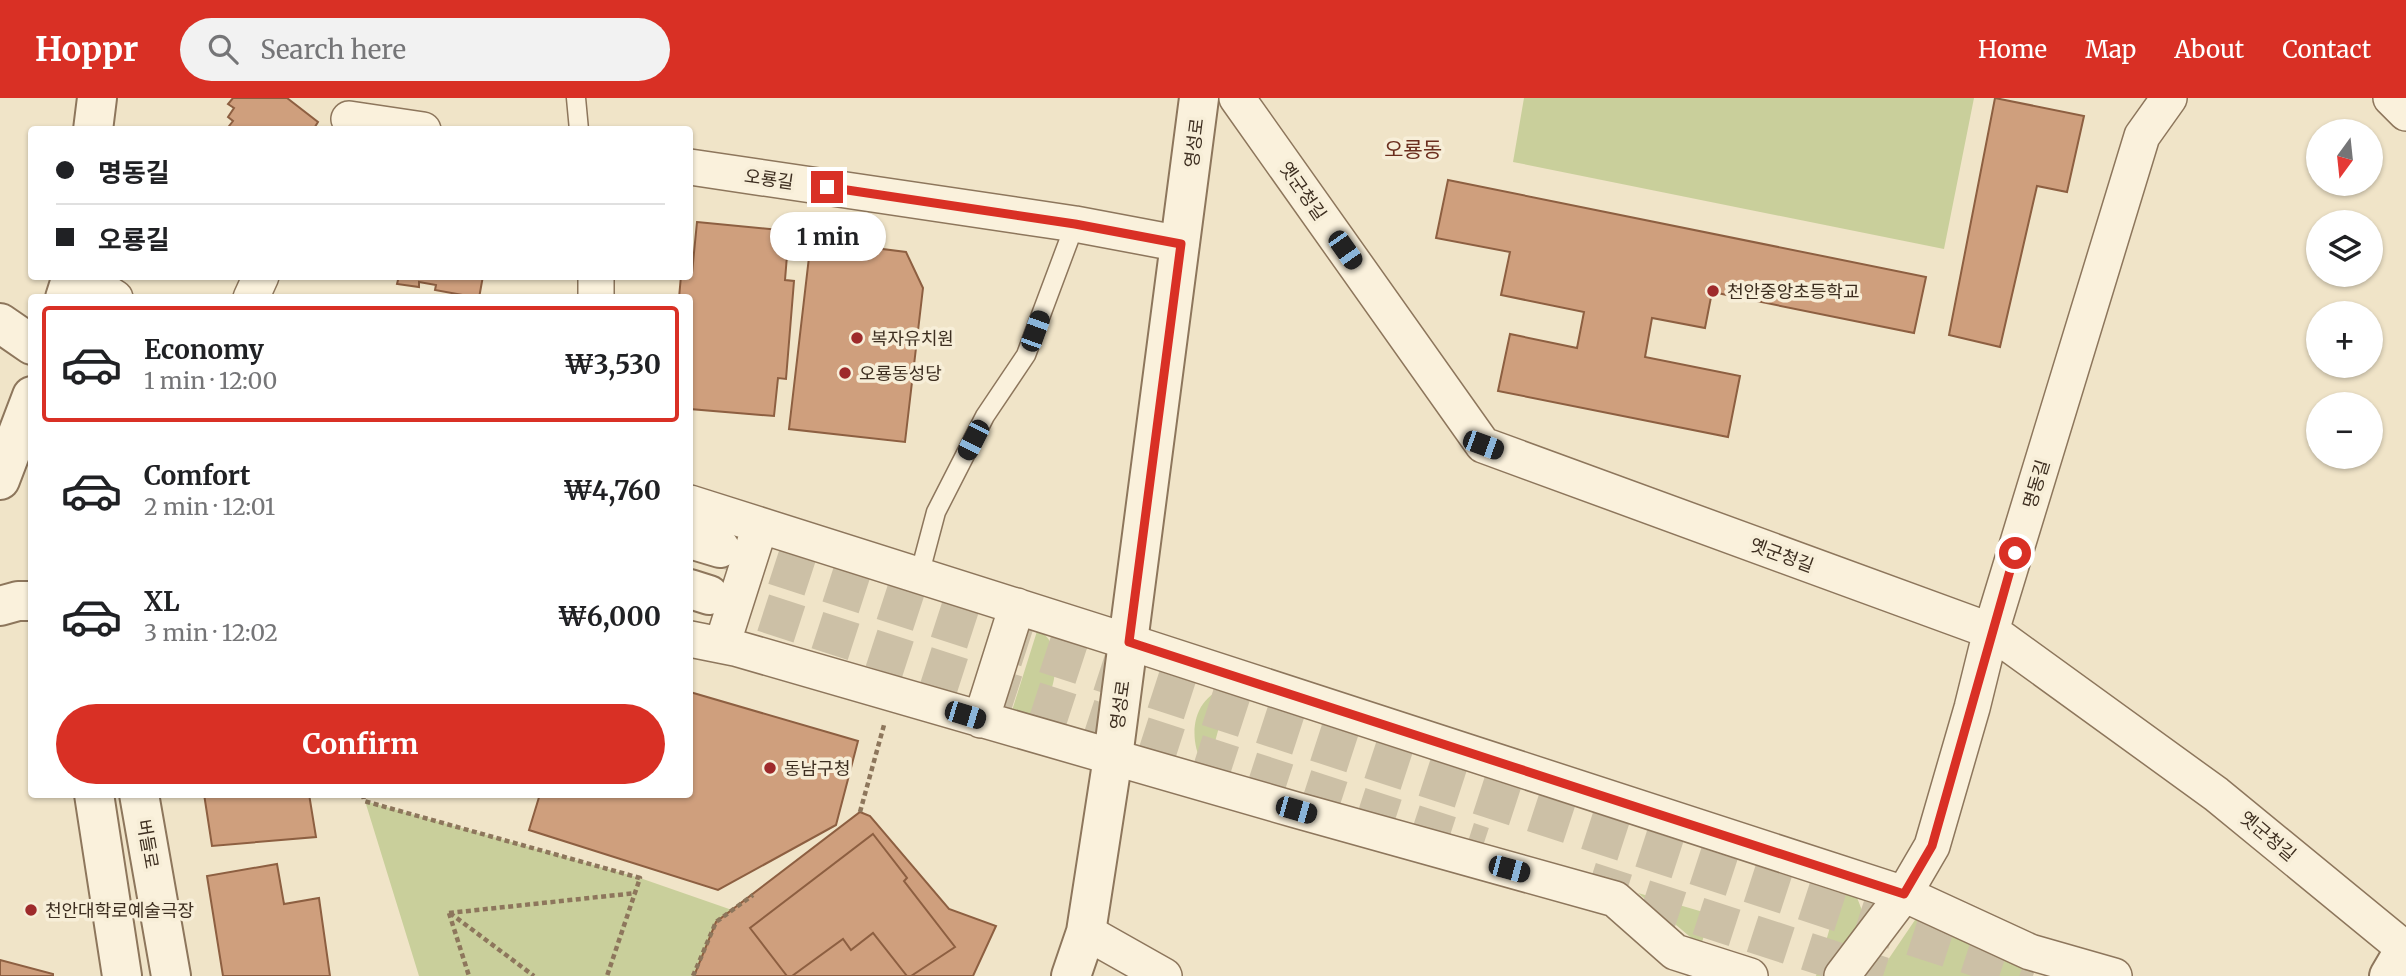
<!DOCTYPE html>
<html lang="en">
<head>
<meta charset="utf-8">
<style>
	body { margin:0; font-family:Merriweather,"Noto Sans KR",serif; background:#f2f2f2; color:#202124; height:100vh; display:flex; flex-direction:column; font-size:26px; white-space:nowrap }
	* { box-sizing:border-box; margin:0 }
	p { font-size:23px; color:#757577 }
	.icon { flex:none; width:38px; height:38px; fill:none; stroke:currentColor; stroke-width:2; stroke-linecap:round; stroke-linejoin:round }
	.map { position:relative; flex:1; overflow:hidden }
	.panel { position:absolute; left:28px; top:196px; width:665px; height:504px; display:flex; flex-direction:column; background:#fff; border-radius:7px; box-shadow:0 2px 5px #0004 }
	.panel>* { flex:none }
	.hud { position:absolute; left:28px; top:28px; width:665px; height:154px; border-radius:7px; box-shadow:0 2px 5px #0004; display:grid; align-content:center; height:154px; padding:0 28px; background:#fff }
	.needle { width:46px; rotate:195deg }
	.fabs { position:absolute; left:2306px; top:21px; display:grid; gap:14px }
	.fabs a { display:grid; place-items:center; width:77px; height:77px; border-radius:50%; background:#fff; box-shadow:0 2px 5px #0004; font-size:35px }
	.end { position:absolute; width:32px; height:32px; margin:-16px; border:9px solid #d93025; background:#fff; box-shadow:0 0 0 4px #fff }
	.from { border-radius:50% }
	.bubble { position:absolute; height:49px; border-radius:24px; background:#fff; box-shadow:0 2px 5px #0004; font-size:23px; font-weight:700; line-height:49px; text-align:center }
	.car { position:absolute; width:21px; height:42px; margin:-21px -10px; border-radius:9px; box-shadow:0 0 5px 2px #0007; background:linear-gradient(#222 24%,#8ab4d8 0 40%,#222 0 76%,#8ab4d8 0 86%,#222 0) }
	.hud b { display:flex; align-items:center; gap:24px; height:66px; font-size:26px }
	.hud b+b { border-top:2px solid #e0e0e0 }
	.hud i { width:18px; height:18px; background:#202124 }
	ul { padding:12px 0 0; list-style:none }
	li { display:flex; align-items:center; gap:21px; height:116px; margin:0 14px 10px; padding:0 14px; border:4px solid transparent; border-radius:7px }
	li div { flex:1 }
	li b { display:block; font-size:26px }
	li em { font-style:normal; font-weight:700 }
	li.current { border-color:#d93025 }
	li>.icon { width:63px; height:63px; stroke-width:1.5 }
	.action { display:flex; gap:14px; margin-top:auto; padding:14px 28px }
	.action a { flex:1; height:80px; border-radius:42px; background:#d93025; color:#fff; font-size:28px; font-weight:700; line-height:80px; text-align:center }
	header { display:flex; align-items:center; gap:42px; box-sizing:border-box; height:98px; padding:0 35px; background:#d93025; color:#fff }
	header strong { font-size:33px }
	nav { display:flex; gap:38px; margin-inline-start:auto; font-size:24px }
	.search { width:490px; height:63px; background:#f2f2f2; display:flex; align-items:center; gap:18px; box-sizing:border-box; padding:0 24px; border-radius:38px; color:#757577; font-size:26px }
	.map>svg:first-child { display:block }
	.green { fill:#c9cf9b }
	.building { fill:#cf9f7d; stroke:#8d5f41; stroke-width:2 }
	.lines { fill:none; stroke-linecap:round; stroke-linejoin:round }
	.tertiary-tunnel { stroke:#ccc0a6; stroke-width:38; stroke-dasharray:38 19; stroke-linecap:butt }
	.service-casing { stroke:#8d765c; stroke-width:21 }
	.minor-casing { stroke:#8d765c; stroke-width:38 }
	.tertiary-casing { stroke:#8d765c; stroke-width:42 }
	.path { stroke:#8d765c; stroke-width:4.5; stroke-dasharray:5 3.5; stroke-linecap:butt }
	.service { stroke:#faf1dc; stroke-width:18 }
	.minor { stroke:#faf1dc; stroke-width:35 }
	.tertiary { stroke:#faf1dc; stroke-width:38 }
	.route { stroke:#d93025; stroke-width:9 }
	.poi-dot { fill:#9e2a2b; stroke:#f7eed8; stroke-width:2.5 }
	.labels { text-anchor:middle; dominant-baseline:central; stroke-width:7; stroke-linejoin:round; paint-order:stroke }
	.street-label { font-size:18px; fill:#3d2e20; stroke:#f7eed8 }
	.poi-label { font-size:18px; fill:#3d2e20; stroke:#f7eed8; text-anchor:start }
	.quarter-label { font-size:21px; fill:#6b2e1e; stroke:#f7eed8 }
</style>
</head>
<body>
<header>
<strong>Hoppr</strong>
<div class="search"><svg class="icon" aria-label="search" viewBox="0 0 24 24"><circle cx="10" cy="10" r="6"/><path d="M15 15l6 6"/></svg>Search here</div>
<nav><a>Home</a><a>Map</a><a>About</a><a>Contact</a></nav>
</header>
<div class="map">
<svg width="2406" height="878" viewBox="0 0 2406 878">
	<rect width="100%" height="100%" fill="#f0e4c8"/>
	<path class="green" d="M 1524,0 L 1974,0 L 1944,151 L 1513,64 Z
		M 1038,530 C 1041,534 1047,538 1049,542 C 1065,570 1049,629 1010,619 Z
		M 1230,589 L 1207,673 C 1186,645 1190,597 1230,589 Z
		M 365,703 L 640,780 L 732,812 L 716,824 L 693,878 L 419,878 Z
		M 1841,791 L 1856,797 L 1863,815 L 1859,838 L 1826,878 L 1816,878 Z
		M 1638,795 L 1710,816 L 1701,848 Z
		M 1915,822 L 1928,822 L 2035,863 L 2031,878 L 1877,878 Z"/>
	<path class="building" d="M 233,0 L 287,0 L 318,24 L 313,32 L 226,32 L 233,23 L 228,19 L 234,10 L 228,6 Z
		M 1995,0 L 2084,18 L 2067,94 L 2037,88 L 2000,249 L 1949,237 Z
		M 1448,82 L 1926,179 L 1914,235 L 1712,194 L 1705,230 L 1652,220 L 1645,259 L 1740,278 L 1728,339 L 1498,293 L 1510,236 L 1577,250 L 1584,214 L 1501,197 L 1510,154 L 1436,140 Z
		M 697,124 L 789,133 L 785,182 L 794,183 L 786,281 L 778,280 L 774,318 L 690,311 L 690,200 L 679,200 L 681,178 L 690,178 L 690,175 L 692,175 Z
		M 811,142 L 906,154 L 923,190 L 905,344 L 789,331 Z
		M 399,178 L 483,178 L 479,200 L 435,192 L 436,187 L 419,184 L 419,189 L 397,186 Z
		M 690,594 L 858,643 L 836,727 L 718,792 L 529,732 L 540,696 L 690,696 Z
		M 204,696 L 309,696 L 316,739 L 212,748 Z
		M 860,714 L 870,718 L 949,811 L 996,828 L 973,878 L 694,878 L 716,824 Z
		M 873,736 L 907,780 L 904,783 L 955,849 L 911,878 L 907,878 L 873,835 L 851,852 L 843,841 L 792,878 L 787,878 L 750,830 Z
		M 277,766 L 284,806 L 319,800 L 330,878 L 223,878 L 207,778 Z
		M 0,862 L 53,876 L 53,878 L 0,878 Z"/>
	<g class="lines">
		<path class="tertiary-tunnel" d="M 720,450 L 2033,878
			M 709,497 L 1483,748
			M 1590,783 L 1883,878"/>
		<defs>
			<path id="service" d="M 576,0 L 579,32
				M 919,478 L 936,414 L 985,318 L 1026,257 L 1075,126"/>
			<path id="minor" d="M 1237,0 L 1483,347 L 1991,533 L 2216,696 L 2405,851
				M 2391,0 L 2406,15
				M 349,21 L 423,32
				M 690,69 L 1075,126 L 1181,146
				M 94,178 L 104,193 L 115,200
				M 596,178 L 596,200
				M 251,200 L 261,178
				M 690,405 L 1129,544 L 1904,796 L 2030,854 L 2114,878
				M 690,541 L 735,550 L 1296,712 L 1615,801 L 1675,854 L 1750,878
				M 722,547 L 760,428
				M 981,622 L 1017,508
				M 1086,834 L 1164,878
				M 1842,878 L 1904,796 L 1932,748 L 1972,610 L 1991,533 L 2142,38 L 2169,0"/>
			<path id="tertiary" d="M 93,32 L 97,0
				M 65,200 L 72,178
				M 0,225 L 32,247
				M 0,382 L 32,298
				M 690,441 L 720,450
				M 690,491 L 709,497
				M 0,508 L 18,503 L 32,503
				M 94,696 L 122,878
				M 139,696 L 171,878
				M 1071,878 L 1086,834 L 1113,659 L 1199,0
				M 2389,878 L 2406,849"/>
		</defs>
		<use href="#service" class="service-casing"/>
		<use href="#minor" class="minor-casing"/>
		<use href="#tertiary" class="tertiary-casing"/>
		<path class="path" d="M 363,696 L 364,703 L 640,780 L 607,878
			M 860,714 L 884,627
			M 449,815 L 636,795
			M 449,815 L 469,878
			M 450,815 L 534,878
			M 693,878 L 716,824 L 753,797"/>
		<use href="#service" class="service"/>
		<use href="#minor" class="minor"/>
		<use href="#tertiary" class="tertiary"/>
	</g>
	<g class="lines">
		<path class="route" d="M 827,89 L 1075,126 L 1181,146 L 1129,544 L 1904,796 L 1932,748 L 2015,455"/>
	</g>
	<g class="poi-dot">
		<circle cx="1713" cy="193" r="7"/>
		<circle cx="857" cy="240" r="7"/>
		<circle cx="845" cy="275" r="7"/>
		<circle cx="770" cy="670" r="7"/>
		<circle cx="31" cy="812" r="7"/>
	</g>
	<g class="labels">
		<g class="street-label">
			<text transform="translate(1194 45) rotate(-83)">영성로</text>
			<text transform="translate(769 81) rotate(8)">오룡길</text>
			<text transform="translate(1303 93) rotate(55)">옛군청길</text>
			<text transform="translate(2036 386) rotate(-73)">명동길</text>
			<text transform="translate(1782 457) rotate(20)">옛군청길</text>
			<text transform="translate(1120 607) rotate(-82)">영성로</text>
			<text transform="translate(2268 738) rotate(40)">옛군청길</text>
			<text transform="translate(148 746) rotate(80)">버들로</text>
		</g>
		<g class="poi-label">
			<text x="1727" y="193">천안중앙초등학교</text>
			<text x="871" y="240">복자유치원</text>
			<text x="859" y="275">오룡동성당</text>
			<text x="784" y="670">동남구청</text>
			<text x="45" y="812">천안대학로예술극장</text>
		</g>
		<g class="quarter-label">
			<text x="1413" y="51">오룡동</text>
		</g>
	</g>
</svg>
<div class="fabs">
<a><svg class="needle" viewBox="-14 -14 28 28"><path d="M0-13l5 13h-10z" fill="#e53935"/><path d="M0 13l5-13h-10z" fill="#757577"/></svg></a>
<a><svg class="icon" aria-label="layers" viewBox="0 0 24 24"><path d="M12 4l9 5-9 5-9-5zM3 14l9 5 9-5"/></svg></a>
<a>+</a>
<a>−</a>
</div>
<i class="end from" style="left:2015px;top:455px"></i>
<i class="end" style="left:827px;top:89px"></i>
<div class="bubble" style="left:770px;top:114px;width:116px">1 min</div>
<i class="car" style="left:1345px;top:152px;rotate:145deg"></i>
<i class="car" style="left:1035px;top:233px;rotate:20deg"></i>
<i class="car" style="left:973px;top:342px;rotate:207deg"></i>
<i class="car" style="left:1483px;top:347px;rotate:110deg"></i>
<i class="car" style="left:965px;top:617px;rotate:107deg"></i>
<i class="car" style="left:1296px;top:712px;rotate:106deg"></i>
<i class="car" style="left:1509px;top:771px;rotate:105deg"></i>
<div class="hud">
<b><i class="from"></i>명동길</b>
<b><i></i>오룡길</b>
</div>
<section class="panel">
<ul>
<li class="current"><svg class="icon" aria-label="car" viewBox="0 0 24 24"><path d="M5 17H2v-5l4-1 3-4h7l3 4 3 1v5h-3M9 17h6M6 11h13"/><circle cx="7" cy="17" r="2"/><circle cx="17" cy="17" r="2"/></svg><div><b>Economy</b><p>1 min · 12:00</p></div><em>₩3,530</em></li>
<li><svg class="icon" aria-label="car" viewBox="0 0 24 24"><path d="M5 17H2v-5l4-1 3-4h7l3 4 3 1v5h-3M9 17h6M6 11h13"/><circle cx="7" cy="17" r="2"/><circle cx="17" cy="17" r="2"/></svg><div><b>Comfort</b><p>2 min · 12:01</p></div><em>₩4,760</em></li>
<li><svg class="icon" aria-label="car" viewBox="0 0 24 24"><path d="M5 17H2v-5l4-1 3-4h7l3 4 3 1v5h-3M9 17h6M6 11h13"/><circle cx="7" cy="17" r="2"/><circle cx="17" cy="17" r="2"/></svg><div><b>XL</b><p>3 min · 12:02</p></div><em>₩6,000</em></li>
</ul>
<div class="action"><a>Confirm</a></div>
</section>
</div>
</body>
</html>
